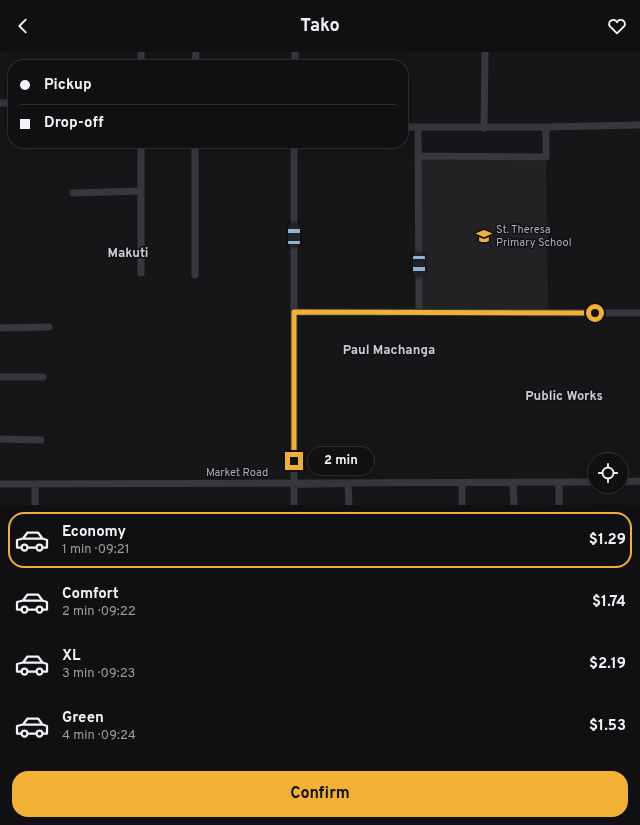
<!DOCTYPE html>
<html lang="en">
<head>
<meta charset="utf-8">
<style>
	body { margin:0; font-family:Overpass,sans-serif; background:#1e1e20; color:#f1f3f6; height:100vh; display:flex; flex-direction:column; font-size:15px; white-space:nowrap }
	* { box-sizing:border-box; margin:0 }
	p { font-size:13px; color:#9c9d9f }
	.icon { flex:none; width:22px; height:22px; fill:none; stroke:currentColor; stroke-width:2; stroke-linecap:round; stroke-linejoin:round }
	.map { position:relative; height:453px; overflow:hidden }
	.drawer { display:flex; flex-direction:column; background:#101012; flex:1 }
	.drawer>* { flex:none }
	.banner { position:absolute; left:8px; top:8px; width:400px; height:88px; border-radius:16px; box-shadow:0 4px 16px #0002,0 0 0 1px #303032; display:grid; align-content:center; height:88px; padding:0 12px; background:#101012 }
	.tools { position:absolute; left:588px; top:401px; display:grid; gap:8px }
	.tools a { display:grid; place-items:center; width:40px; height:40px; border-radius:50%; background:#101012; box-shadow:0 4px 16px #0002,0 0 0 1px #303032; font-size:20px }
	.end { position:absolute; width:18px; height:18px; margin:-9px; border:5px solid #f2b134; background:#111; box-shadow:0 0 0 2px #111 }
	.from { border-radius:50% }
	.bubble { position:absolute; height:28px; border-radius:14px; background:#101012; box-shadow:0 4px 16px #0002,0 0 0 1px #303032; font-size:13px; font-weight:700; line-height:28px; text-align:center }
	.car { position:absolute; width:12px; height:24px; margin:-12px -6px; border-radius:5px; box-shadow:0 0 3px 1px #0007; background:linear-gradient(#222 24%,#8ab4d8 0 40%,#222 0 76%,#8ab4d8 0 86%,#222 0) }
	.banner b { display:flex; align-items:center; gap:14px; height:38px; font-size:15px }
	.banner b+b { border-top:1px solid #303032 }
	.banner i { width:10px; height:10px; background:#f1f3f6 }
	ul { padding:7px 0 0; list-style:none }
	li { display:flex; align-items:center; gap:12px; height:56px; margin:0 8px 6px; padding:0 4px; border:2px solid transparent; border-radius:16px }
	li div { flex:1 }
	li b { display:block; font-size:15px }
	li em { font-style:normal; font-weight:700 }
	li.active { border-color:#f2b134 }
	li>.icon { width:36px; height:36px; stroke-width:1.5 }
	.button { display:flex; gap:8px; margin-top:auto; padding:8px 12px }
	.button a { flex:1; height:46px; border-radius:16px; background:#f2b134; color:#111; font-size:16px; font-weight:700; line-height:46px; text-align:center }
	header { display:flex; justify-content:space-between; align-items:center; height:52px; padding:0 12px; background:#101012; font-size:18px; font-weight:700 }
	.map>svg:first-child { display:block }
	.built { fill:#222225 }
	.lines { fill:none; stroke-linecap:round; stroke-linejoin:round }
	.stream { stroke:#2c353c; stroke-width:2 }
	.street { stroke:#37383d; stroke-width:7 }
	.route { stroke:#f2b134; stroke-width:5 }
	.labels { text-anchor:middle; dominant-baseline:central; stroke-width:3; stroke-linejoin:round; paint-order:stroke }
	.poi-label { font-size:11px; fill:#a8adb8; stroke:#111113; text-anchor:start }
	.street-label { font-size:11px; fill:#a8adb8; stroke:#111113 }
	.quarter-label { font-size:13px; font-weight:bold; fill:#c9ccd4; stroke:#111113 }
</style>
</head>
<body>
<header><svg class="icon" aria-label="back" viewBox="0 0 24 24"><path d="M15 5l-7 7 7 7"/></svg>Tako<svg class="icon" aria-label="heart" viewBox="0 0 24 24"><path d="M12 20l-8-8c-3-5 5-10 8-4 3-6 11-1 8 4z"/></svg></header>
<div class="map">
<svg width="640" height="453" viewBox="0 0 640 453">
	<rect width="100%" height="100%" fill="#161618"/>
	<path class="built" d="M 421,106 L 546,109 L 548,258 L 422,258 Z"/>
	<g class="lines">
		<path class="stream" d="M 297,435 L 346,434"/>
		<path class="street" d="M 141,13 L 141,0
			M 195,13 L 196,0
			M 295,13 L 295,0
			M 0,51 L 13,51
			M 403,75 L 546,75 L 640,73
			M 418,75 L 419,260
			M 484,76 L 485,0
			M 195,91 L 195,223
			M 294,91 L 294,453
			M 418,104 L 546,105 L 546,75
			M 73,141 L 141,139
			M 141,221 L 141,91
			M 294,260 L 640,261
			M 0,276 L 49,275
			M 0,325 L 43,325
			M 0,387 L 41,388
			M 621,430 L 640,429
			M 513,431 L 514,453
			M 0,432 L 595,430
			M 348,432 L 349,453
			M 35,453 L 35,432
			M 462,453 L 462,431
			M 559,453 L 559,431"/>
	</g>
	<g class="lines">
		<path class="route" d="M 294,409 L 294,260 L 595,261"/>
	</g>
	<defs>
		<symbol id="school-bare" viewBox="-9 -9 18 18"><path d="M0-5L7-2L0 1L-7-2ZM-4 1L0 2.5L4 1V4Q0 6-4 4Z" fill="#f2b134" stroke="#111113" stroke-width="2.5" paint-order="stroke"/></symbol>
	</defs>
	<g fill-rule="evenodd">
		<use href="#school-bare" x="473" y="173" width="22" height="22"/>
	</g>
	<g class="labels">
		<g class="poi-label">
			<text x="496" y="178">St. Theresa<tspan x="496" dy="13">Primary School</tspan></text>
		</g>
		<g class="street-label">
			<text x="237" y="421">Market Road</text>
		</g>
		<g class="quarter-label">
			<text x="128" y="202">Makuti</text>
			<text x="389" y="299">Paul Machanga</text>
			<text x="564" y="345">Public Works</text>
		</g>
	</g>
</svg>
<div class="tools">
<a><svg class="icon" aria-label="locate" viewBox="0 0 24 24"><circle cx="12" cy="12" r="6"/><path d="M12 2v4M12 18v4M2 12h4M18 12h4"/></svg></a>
</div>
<i class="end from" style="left:595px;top:261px"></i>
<i class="end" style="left:294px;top:409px"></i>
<div class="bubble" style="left:308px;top:395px;width:66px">2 min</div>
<i class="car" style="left:294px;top:183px;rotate:0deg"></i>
<i class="car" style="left:419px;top:213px;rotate:180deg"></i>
<div class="banner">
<b><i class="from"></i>Pickup</b>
<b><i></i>Drop-off</b>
</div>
</div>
<section class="drawer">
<ul>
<li class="active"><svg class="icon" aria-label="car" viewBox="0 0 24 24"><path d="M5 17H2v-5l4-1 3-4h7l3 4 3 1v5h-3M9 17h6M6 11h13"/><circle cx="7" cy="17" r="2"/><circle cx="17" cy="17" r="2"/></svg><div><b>Economy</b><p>1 min · 09:21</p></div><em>$1.29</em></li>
<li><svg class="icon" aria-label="car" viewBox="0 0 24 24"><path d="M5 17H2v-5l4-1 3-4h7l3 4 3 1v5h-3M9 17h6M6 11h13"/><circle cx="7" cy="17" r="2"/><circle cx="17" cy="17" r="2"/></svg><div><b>Comfort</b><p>2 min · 09:22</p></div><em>$1.74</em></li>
<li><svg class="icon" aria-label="car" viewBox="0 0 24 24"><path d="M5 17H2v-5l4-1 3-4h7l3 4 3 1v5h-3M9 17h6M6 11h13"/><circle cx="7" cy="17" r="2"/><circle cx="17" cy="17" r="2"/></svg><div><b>XL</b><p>3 min · 09:23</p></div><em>$2.19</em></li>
<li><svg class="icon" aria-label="car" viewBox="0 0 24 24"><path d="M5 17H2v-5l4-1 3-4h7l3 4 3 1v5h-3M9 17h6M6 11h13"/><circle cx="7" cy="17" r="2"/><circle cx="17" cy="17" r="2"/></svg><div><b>Green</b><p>4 min · 09:24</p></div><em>$1.53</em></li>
</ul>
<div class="button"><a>Confirm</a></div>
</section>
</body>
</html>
